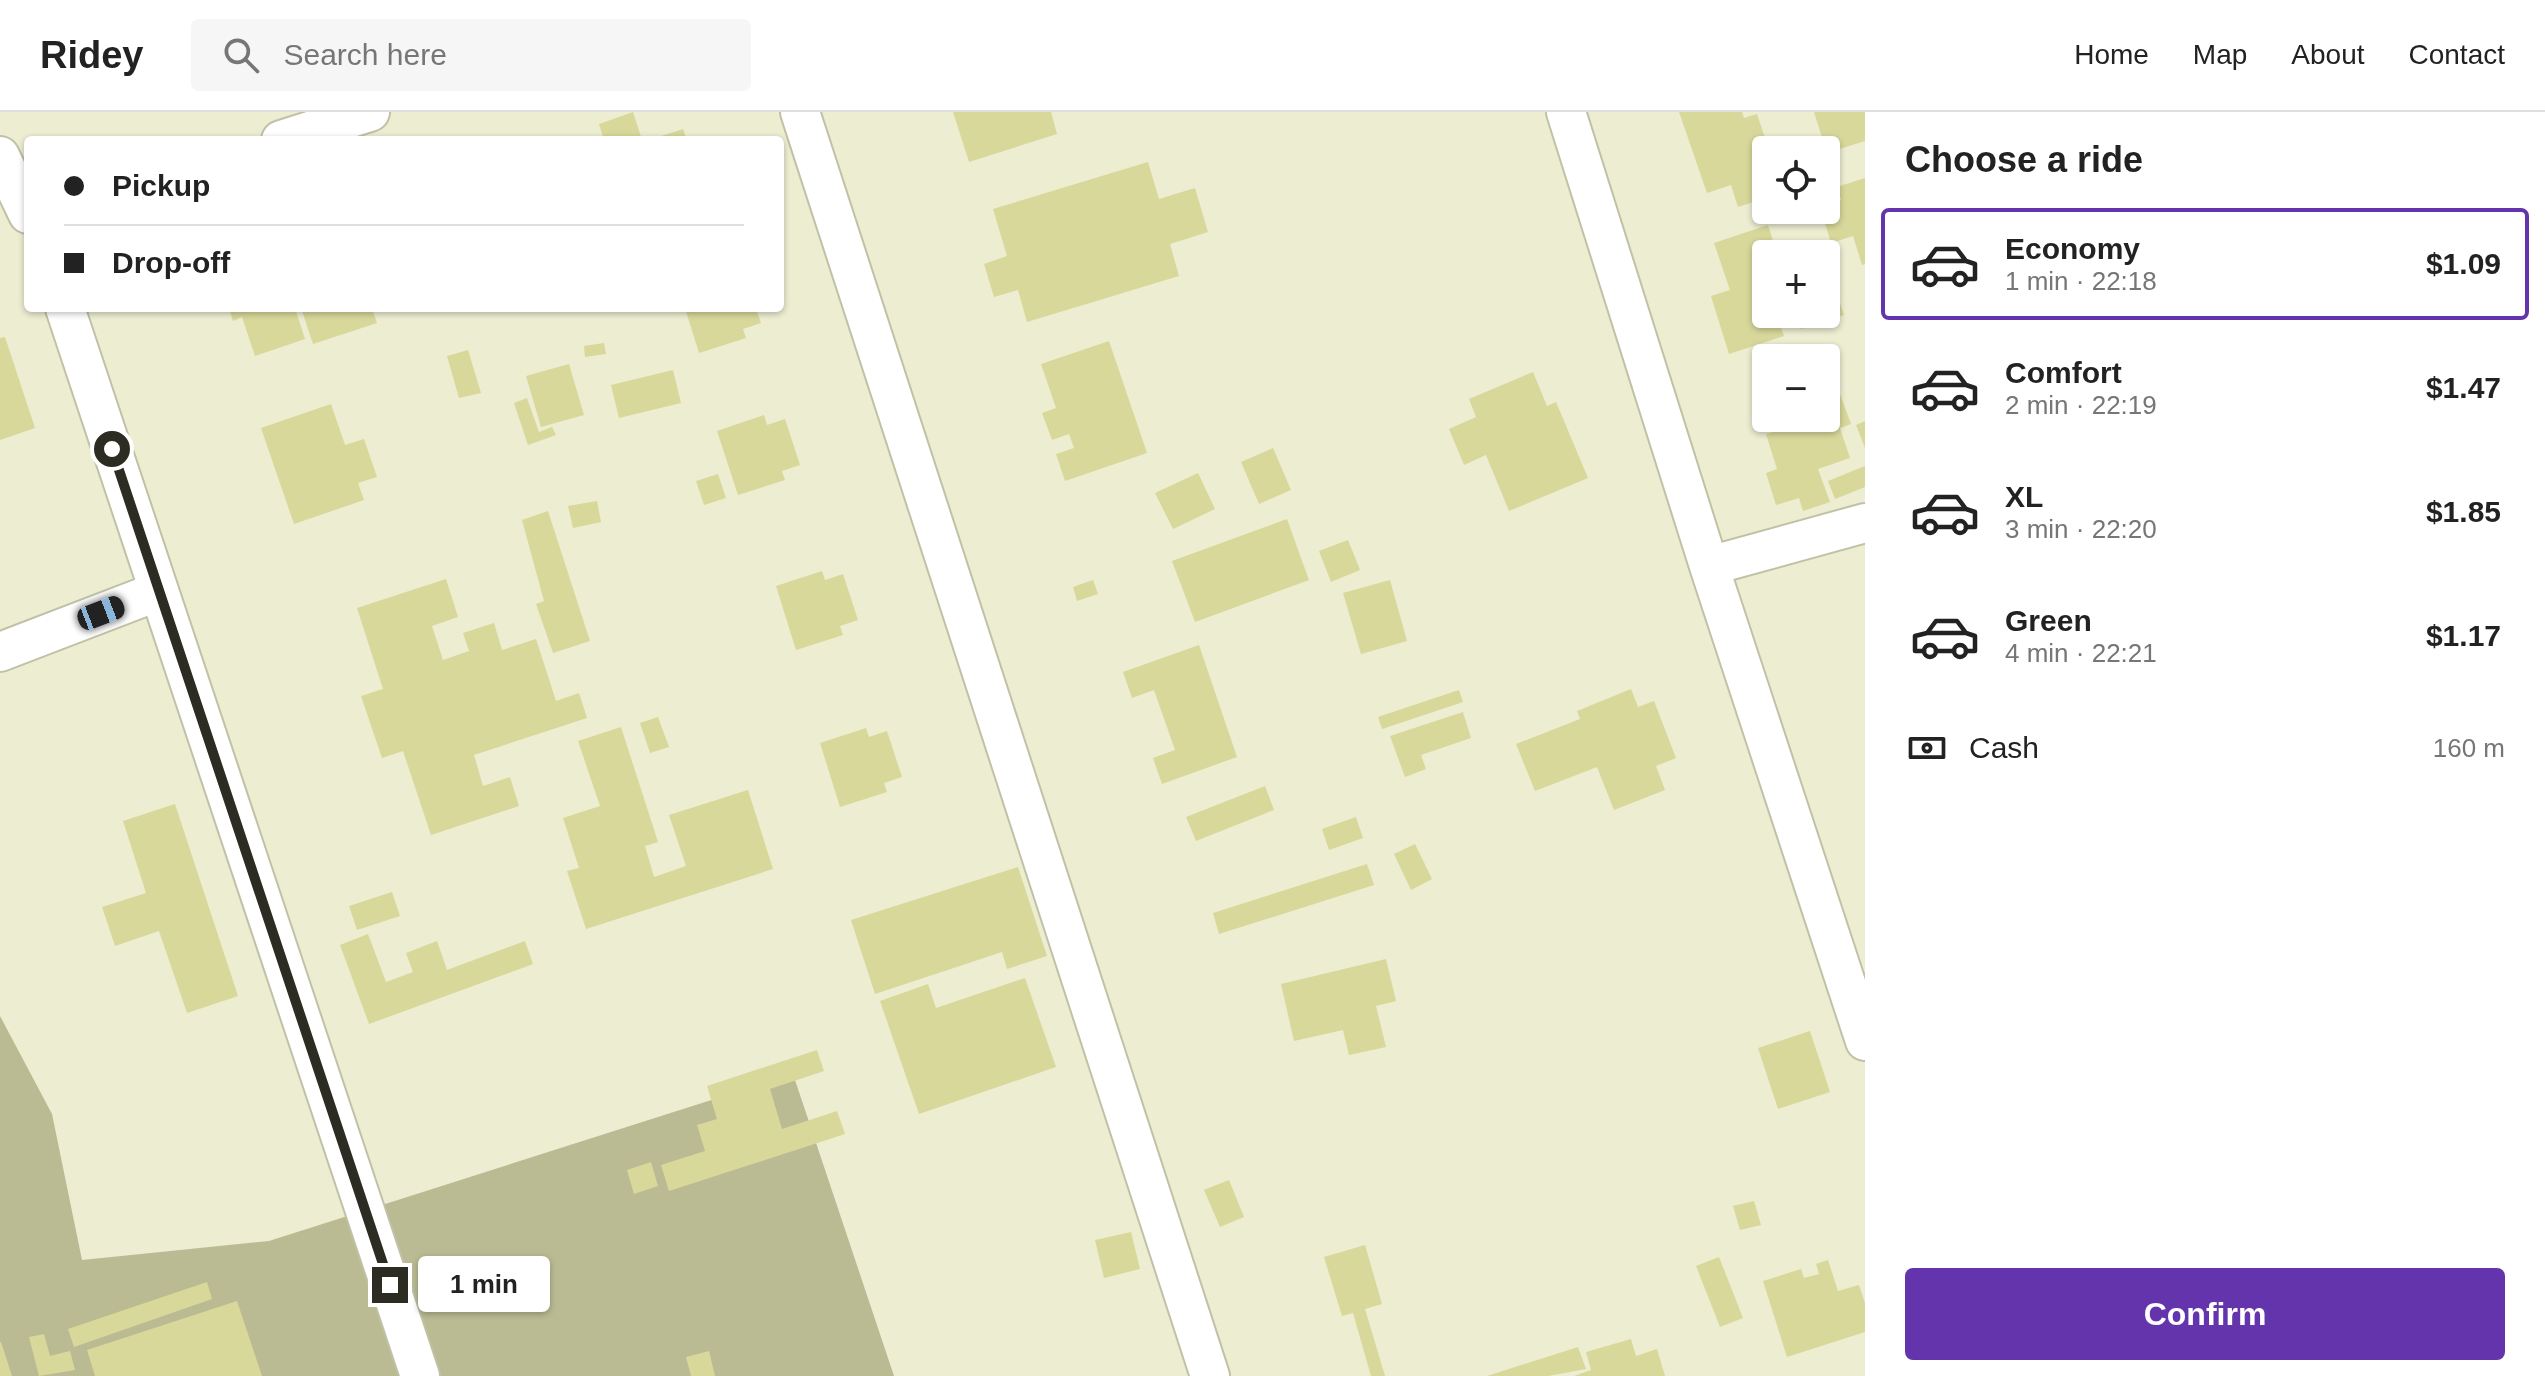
<!DOCTYPE html>
<html lang="en">
<head>
<meta charset="utf-8">
<style>
	body { margin:0; font-family:Arial,sans-serif; background:#f6f6f6; color:#222; height:100vh; display:flex; flex-direction:column; font-size:30px; white-space:nowrap }
	* { box-sizing:border-box; margin:0 }
	p { font-size:26px; color:#767676 }
	.icon { flex:none; width:44px; height:44px; fill:none; stroke:currentColor; stroke-width:2; stroke-linecap:round; stroke-linejoin:round }
	.map { position:relative; flex:1; overflow:hidden }
	.sheet { display:flex; flex-direction:column; background:#fff; width:680px }
	.sheet>* { flex:none }
	.hud { position:absolute; left:24px; top:24px; width:760px; height:176px; border-radius:8px; box-shadow:0 2px 6px #0004; display:grid; align-content:center; height:176px; padding:0 40px; background:#fff }
	.controls { position:absolute; left:1752px; top:24px; display:grid; gap:16px }
	.controls a { display:grid; place-items:center; width:88px; height:88px; border-radius:8px; background:#fff; box-shadow:0 2px 6px #0004; font-size:40px }
	.end { position:absolute; width:36px; height:36px; margin:-18px; border:10px solid #2c2c22; background:#fff; box-shadow:0 0 0 4px #fff }
	.from { border-radius:50% }
	.bubble { position:absolute; height:56px; border-radius:8px; background:#fff; box-shadow:0 2px 6px #0004; font-size:26px; font-weight:600; line-height:56px; text-align:center }
	.car { position:absolute; width:24px; height:48px; margin:-24px -12px; border-radius:10px; box-shadow:0 0 6px 2px #0007; background:linear-gradient(#222 24%,#8ab4d8 0 40%,#222 0 76%,#8ab4d8 0 86%,#222 0) }
	.hud b { display:flex; align-items:center; gap:28px; height:76px; font-size:30px }
	.hud b+b { border-top:2px solid #e0e0e0 }
	.hud i { width:20px; height:20px; background:#222 }
	ul { padding:0; list-style:none }
	li { display:flex; align-items:center; gap:24px; height:112px; margin:0 16px 12px; padding:0 24px; border:4px solid transparent; border-radius:8px }
	li div { flex:1 }
	li b { display:block; font-size:30px }
	li em { font-style:normal; font-weight:600 }
	li.selected { border-color:#6334ac }
	li>.icon { width:72px; height:72px; stroke-width:1.5 }
	h2 { padding:0 40px; font-size:36px; line-height:96px }
	.pay { display:flex; align-items:center; gap:20px; height:88px; padding:0 40px; font-size:30px }
	.pay p { margin-inline-start:auto }
	.action { display:flex; gap:16px; margin-top:auto; padding:16px 40px }
	.action a { flex:1; height:92px; border-radius:8px; background:#6334ac; color:#fff; font-size:32px; font-weight:600; line-height:92px; text-align:center }
	header { display:flex; align-items:center; gap:48px; box-sizing:border-box; height:112px; padding:0 40px; background:#fff; border-bottom:2px solid #e0e0e0 }
	header strong { font-size:38px }
	nav { display:flex; gap:44px; margin-inline-start:auto; font-size:28px }
	.search { width:560px; height:72px; background:#f6f6f6; display:flex; align-items:center; gap:20px; box-sizing:border-box; padding:0 28px; border-radius:8px; color:#767676; font-size:30px }
	main { display:flex; flex:1; min-height:0 }
	.map>svg:first-child { display:block }
	.green { fill:#babb93 }
	.building { fill:#d8d89b }
	.lines { fill:none; stroke-linecap:round; stroke-linejoin:round }
	.street-casing { stroke:#c0c1a6; stroke-width:42 }
	.street { stroke:#fff; stroke-width:38 }
	.route { stroke:#2c2c22; stroke-width:10 }
</style>
</head>
<body>
<header>
<strong>Ridey</strong>
<div class="search"><svg class="icon" aria-label="search" viewBox="0 0 24 24"><circle cx="10" cy="10" r="6"/><path d="M15 15l6 6"/></svg>Search here</div>
<nav><a>Home</a><a>Map</a><a>About</a><a>Contact</a></nav>
</header>
<main>
<div class="map">
<svg width="1865" height="1264" viewBox="0 0 1865 1264">
	<rect width="100%" height="100%" fill="#ecedd1"/>
	<path class="green" d="M 0,904 L 52,1002 L 82,1148 L 269,1129 L 793,962 L 894,1264 L 0,1264 Z"/>
	<path class="building" d="M 633,0 L 642,28 L 604,28 L 599,12 Z
		M 953,0 L 1051,0 L 1057,22 L 969,50 Z
		M 1679,0 L 1742,0 L 1744,6 L 1757,2 L 1769,38 L 1766,38 L 1766,86 L 1738,95 L 1731,73 L 1707,81 Z
		M 1814,0 L 1865,0 L 1865,29 L 1827,41 Z
		M 683,17 L 687,28 L 653,28 L 652,27 Z
		M 1148,50 L 1159,87 L 1195,76 L 1208,120 L 1170,132 L 1179,164 L 1027,210 L 1018,178 L 994,185 L 984,152 L 1007,144 L 993,97 Z
		M 1865,66 L 1865,152 L 1862,153 L 1853,124 L 1831,131 L 1821,98 L 1841,88 L 1837,75 Z
		M 1768,113 L 1777,142 L 1766,142 L 1766,202 L 1826,202 L 1826,163 L 1830,161 L 1844,203 L 1801,217 L 1798,207 L 1780,213 L 1784,224 L 1729,242 L 1711,184 L 1730,178 L 1714,131 Z
		M 229,196 L 295,196 L 305,227 L 255,244 L 242,205 L 233,209 Z
		M 301,196 L 372,196 L 377,211 L 313,232 Z
		M 685,196 L 756,196 L 761,211 L 743,217 L 746,226 L 699,241 Z
		M 5,225 L 35,316 L 0,328 L 0,226 Z
		M 1109,229 L 1147,341 L 1065,369 L 1056,342 L 1074,336 L 1069,322 L 1052,328 L 1042,301 L 1056,296 L 1041,252 Z
		M 604,231 L 606,242 L 585,245 L 584,234 Z
		M 468,238 L 481,281 L 459,286 L 447,244 Z
		M 569,252 L 584,303 L 541,315 L 526,264 Z
		M 673,258 L 681,291 L 619,306 L 611,273 Z
		M 1533,260 L 1547,294 L 1556,290 L 1588,366 L 1509,399 L 1486,343 L 1464,353 L 1449,317 L 1476,305 L 1469,287 Z
		M 1840,282 L 1851,312 L 1840,316 L 1850,346 L 1818,357 L 1830,390 L 1803,399 L 1799,386 L 1776,393 L 1766,361 L 1777,357 L 1766,322 L 1777,319 L 1773,306 L 1826,306 L 1826,286 Z
		M 527,286 L 539,320 L 552,315 L 556,323 L 528,333 L 514,291 Z
		M 331,292 L 345,333 L 364,327 L 377,365 L 358,371 L 364,388 L 294,412 L 261,316 Z
		M 764,303 L 767,313 L 785,307 L 800,353 L 782,359 L 785,368 L 738,383 L 717,319 Z
		M 1865,309 L 1865,336 L 1856,313 Z
		M 1273,336 L 1291,378 L 1259,392 L 1241,350 Z
		M 1865,354 L 1865,375 L 1835,387 L 1828,369 Z
		M 1198,361 L 1215,397 L 1173,417 L 1155,381 Z
		M 718,362 L 726,386 L 704,393 L 696,369 Z
		M 597,389 L 601,410 L 573,416 L 568,394 Z
		M 548,399 L 590,529 L 553,541 L 536,492 L 544,489 L 522,408 Z
		M 1287,407 L 1309,468 L 1195,510 L 1172,449 Z
		M 1348,428 L 1360,458 L 1331,470 L 1319,439 Z
		M 822,459 L 825,468 L 843,462 L 858,508 L 840,514 L 843,523 L 796,538 L 776,474 Z
		M 446,467 L 458,505 L 432,514 L 443,548 L 469,539 L 463,521 L 494,511 L 502,538 L 536,527 L 556,589 L 579,581 L 587,606 L 474,643 L 483,674 L 510,665 L 519,694 L 431,723 L 403,639 L 382,646 L 361,584 L 383,577 L 357,496 Z
		M 1093,468 L 1098,482 L 1077,489 L 1073,475 Z
		M 1390,468 L 1407,529 L 1361,542 L 1343,481 Z
		M 1199,533 L 1237,645 L 1162,672 L 1153,646 L 1175,638 L 1154,578 L 1132,586 L 1123,560 Z
		M 1631,577 L 1638,595 L 1654,589 L 1676,646 L 1656,654 L 1665,678 L 1614,698 L 1597,655 L 1535,679 L 1516,632 L 1580,607 L 1577,599 Z
		M 1459,578 L 1463,590 L 1382,617 L 1378,605 Z
		M 1463,600 L 1471,626 L 1421,643 L 1426,657 L 1405,665 L 1390,624 Z
		M 658,605 L 669,635 L 650,641 L 640,611 Z
		M 621,615 L 658,730 L 645,734 L 654,765 L 686,754 L 669,703 L 748,678 L 773,757 L 586,817 L 567,759 L 579,756 L 563,706 L 600,694 L 578,629 Z
		M 866,616 L 869,625 L 887,619 L 902,665 L 884,671 L 887,680 L 840,695 L 820,631 Z
		M 1265,674 L 1274,698 L 1196,729 L 1186,705 Z
		M 175,692 L 238,884 L 187,901 L 159,819 L 115,834 L 102,795 L 146,781 L 123,709 Z
		M 1356,705 L 1363,726 L 1329,738 L 1322,717 Z
		M 1415,732 L 1432,767 L 1411,778 L 1394,742 Z
		M 1367,752 L 1374,773 L 1219,822 L 1213,801 Z
		M 1018,755 L 1047,844 L 1007,857 L 1002,840 L 875,882 L 851,808 Z
		M 392,780 L 400,804 L 357,818 L 349,794 Z
		M 368,822 L 386,870 L 413,860 L 406,841 L 437,829 L 447,858 L 525,829 L 533,852 L 369,912 L 340,833 Z
		M 1386,847 L 1396,889 L 1376,894 L 1386,935 L 1349,943 L 1343,918 L 1294,929 L 1281,872 Z
		M 1025,866 L 1056,955 L 919,1002 L 880,889 L 928,872 L 936,896 Z
		M 1810,919 L 1830,980 L 1778,997 L 1758,936 Z
		M 817,938 L 824,959 L 770,977 L 782,1017 L 837,999 L 845,1022 L 669,1079 L 661,1053 L 705,1039 L 697,1013 L 717,1007 L 707,974 Z
		M 651,1050 L 658,1074 L 634,1082 L 627,1058 Z
		M 1229,1068 L 1244,1105 L 1220,1115 L 1204,1078 Z
		M 1754,1089 L 1761,1113 L 1740,1118 L 1733,1094 Z
		M 1131,1120 L 1140,1157 L 1104,1166 L 1095,1128 Z
		M 1365,1133 L 1382,1192 L 1365,1197 L 1385,1264 L 1371,1264 L 1353,1201 L 1342,1204 L 1324,1145 Z
		M 1719,1145 L 1743,1206 L 1720,1215 L 1696,1154 Z
		M 1828,1148 L 1838,1179 L 1859,1173 L 1865,1191 L 1865,1220 L 1787,1245 L 1763,1169 L 1801,1157 L 1804,1166 L 1819,1162 L 1816,1152 Z
		M 207,1170 L 212,1187 L 74,1235 L 68,1217 Z
		M 237,1189 L 262,1264 L 95,1264 L 87,1238 Z
		M 44,1222 L 50,1244 L 70,1239 L 75,1258 L 39,1264 L 29,1225 Z
		M 1631,1227 L 1636,1244 L 1657,1237 L 1665,1264 L 1574,1264 L 1591,1258 L 1586,1240 Z
		M 0,1230 L 1,1230 L 12,1264 L 0,1264 Z
		M 1578,1235 L 1586,1257 L 1548,1264 L 1487,1264 Z
		M 709,1239 L 715,1264 L 691,1264 L 686,1245 Z"/>
	<g class="lines">
		<defs>
			<path id="street" d="M 800,0 L 1210,1264
				M 1566,0 L 1709,454 L 1865,929
				M 281,28 L 370,0
				M 0,44 L 28,102
				M 65,196 L 420,1264
				M 1709,454 L 1865,411
				M 0,540 L 159,479"/>
		</defs>
		<use href="#street" class="street-casing"/>
		<use href="#street" class="street"/>
	</g>
	<g class="lines">
		<path class="route" d="M 112,337 L 390,1173"/>
	</g>
</svg>
<div class="controls">
<a><svg class="icon" aria-label="locate" viewBox="0 0 24 24"><circle cx="12" cy="12" r="6"/><path d="M12 2v4M12 18v4M2 12h4M18 12h4"/></svg></a>
<a>+</a>
<a>−</a>
</div>
<i class="end from" style="left:112px;top:337px"></i>
<i class="end" style="left:390px;top:1173px"></i>
<div class="bubble" style="left:418px;top:1144px;width:132px">1 min</div>
<i class="car" style="left:101px;top:501px;rotate:69deg"></i>
<div class="hud">
<b><i class="from"></i>Pickup</b>
<b><i></i>Drop-off</b>
</div>
</div>
<section class="sheet">
<h2>Choose a ride</h2>
<ul>
<li class="selected"><svg class="icon" aria-label="car" viewBox="0 0 24 24"><path d="M5 17H2v-5l4-1 3-4h7l3 4 3 1v5h-3M9 17h6M6 11h13"/><circle cx="7" cy="17" r="2"/><circle cx="17" cy="17" r="2"/></svg><div><b>Economy</b><p>1 min · 22:18</p></div><em>$1.09</em></li>
<li><svg class="icon" aria-label="car" viewBox="0 0 24 24"><path d="M5 17H2v-5l4-1 3-4h7l3 4 3 1v5h-3M9 17h6M6 11h13"/><circle cx="7" cy="17" r="2"/><circle cx="17" cy="17" r="2"/></svg><div><b>Comfort</b><p>2 min · 22:19</p></div><em>$1.47</em></li>
<li><svg class="icon" aria-label="car" viewBox="0 0 24 24"><path d="M5 17H2v-5l4-1 3-4h7l3 4 3 1v5h-3M9 17h6M6 11h13"/><circle cx="7" cy="17" r="2"/><circle cx="17" cy="17" r="2"/></svg><div><b>XL</b><p>3 min · 22:20</p></div><em>$1.85</em></li>
<li><svg class="icon" aria-label="car" viewBox="0 0 24 24"><path d="M5 17H2v-5l4-1 3-4h7l3 4 3 1v5h-3M9 17h6M6 11h13"/><circle cx="7" cy="17" r="2"/><circle cx="17" cy="17" r="2"/></svg><div><b>Green</b><p>4 min · 22:21</p></div><em>$1.17</em></li>
</ul>
<div class="pay"><svg class="icon" aria-label="cash" viewBox="0 0 24 24"><path d="M3 7h18v10H3z"/><circle cx="12" cy="12" r="2"/></svg>Cash<p>160 m</p></div>
<div class="action"><a>Confirm</a></div>
</section>
</main>
</body>
</html>
